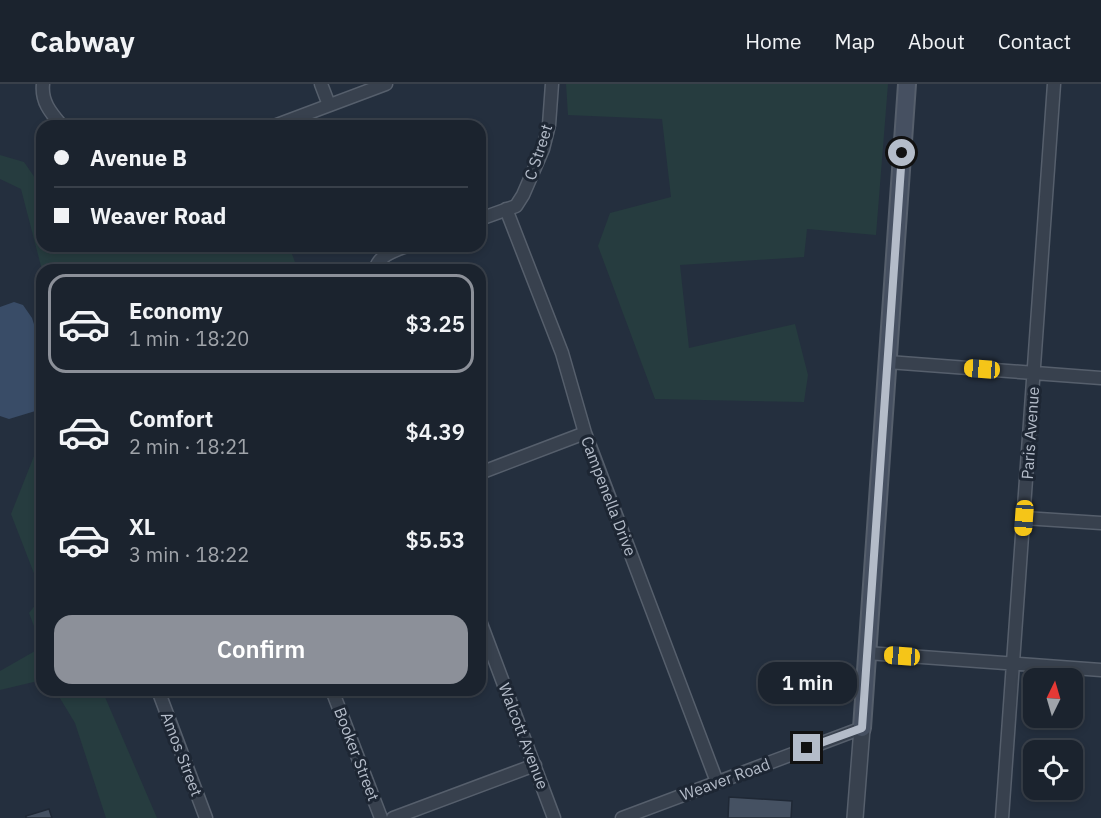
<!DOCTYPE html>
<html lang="en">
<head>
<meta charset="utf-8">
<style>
	body { margin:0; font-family:"IBM Plex Sans",sans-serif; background:#242b36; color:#f1f3f6; height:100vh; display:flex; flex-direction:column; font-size:22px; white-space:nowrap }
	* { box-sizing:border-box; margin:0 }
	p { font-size:20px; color:#a0a4aa }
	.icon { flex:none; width:33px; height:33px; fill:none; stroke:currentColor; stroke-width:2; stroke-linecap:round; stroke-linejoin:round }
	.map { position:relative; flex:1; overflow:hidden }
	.sheet { position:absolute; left:36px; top:180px; width:450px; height:432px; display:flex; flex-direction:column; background:#1b232e; border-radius:18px; box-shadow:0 3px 9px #0003,0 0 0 2px #39404a }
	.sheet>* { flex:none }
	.guide { position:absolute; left:36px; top:36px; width:450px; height:132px; border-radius:18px; box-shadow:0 3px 9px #0003,0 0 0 2px #39404a; display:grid; align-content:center; height:132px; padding:0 18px; background:#1b232e }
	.needle { width:39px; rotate:5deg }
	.buttons { position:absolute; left:1023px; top:584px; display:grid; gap:12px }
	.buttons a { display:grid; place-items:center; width:60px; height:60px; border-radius:12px; background:#1b232e; box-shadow:0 3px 9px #0003,0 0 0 2px #39404a; font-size:30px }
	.end { position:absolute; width:27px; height:27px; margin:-14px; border:8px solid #b4bcc9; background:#111; box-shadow:0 0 0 3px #111 }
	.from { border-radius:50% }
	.bubble { position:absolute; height:42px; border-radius:18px; background:#1b232e; box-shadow:0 3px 9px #0003,0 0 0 2px #39404a; font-size:20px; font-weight:600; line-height:42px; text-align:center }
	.car { position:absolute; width:18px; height:36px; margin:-18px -9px; border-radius:8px; box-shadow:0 0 4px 2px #0007; background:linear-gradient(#f5c518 24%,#345 0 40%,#f5c518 0 76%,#345 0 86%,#f5c518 0) }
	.guide b { display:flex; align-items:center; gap:21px; height:57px; font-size:22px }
	.guide b+b { border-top:2px solid #39404a }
	.guide i { width:15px; height:15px; background:#f1f3f6 }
	ul { padding:10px 0 0; list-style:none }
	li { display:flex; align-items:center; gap:18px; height:99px; margin:0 12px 9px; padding:0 6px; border:3px solid transparent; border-radius:18px }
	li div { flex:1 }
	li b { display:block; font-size:22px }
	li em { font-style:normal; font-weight:600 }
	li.on { border-color:#8c9099 }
	li>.icon { width:54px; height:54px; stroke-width:1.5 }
	.action { display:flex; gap:12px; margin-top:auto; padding:12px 18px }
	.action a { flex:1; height:69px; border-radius:18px; background:#8c9099; color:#fff; font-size:24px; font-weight:600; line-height:69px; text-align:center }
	header { display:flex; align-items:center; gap:36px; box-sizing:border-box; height:84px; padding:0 30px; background:#1b232e; border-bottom:2px solid #39404a }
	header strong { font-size:28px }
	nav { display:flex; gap:33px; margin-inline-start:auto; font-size:21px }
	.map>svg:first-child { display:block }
	.green { fill:#263c3f }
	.water { fill:#394c67 }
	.building { fill:#455162; stroke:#1f2835; stroke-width:1.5 }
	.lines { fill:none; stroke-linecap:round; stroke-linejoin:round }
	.minor-casing { stroke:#565f6c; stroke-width:15 }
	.tertiary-casing { stroke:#565f6c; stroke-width:18 }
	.secondary-casing { stroke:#565f6c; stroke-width:20 }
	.minor { stroke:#38414e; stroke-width:12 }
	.tertiary { stroke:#38414e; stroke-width:15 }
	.secondary { stroke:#465061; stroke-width:16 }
	.route { stroke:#b4bcc9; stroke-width:8 }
	.labels { text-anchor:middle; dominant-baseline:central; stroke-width:6; stroke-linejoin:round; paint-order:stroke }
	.street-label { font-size:16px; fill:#b4bcc9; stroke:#1d2633 }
</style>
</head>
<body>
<header>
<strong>Cabway</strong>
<nav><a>Home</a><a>Map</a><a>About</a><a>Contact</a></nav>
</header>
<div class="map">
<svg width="1101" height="734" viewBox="0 0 1101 734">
	<rect width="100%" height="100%" fill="#242f3e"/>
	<path class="green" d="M 566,0 L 888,0 L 876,151 L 807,145 L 804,173 L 680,181 L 689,264 L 795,240 L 808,291 L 804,318 L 655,315 L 598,162 L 610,129 L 671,113 L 662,35 L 568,31 Z
		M 0,71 L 24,78 L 42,104 L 42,162 L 289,162 L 298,186 L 42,186 L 21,105 L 0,95 Z
		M 42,352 L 42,510 L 11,430 Z
		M 42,513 L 42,596 L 0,606 L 0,587 L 42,563 L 29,529 Z
		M 55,606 L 102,606 L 157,734 L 106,734 L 75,639 Z"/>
	<path class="water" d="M 14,218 L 23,221 L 32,234 L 38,253 L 42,255 L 42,325 L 9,335 L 0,332 L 0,223 Z"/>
	<path class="building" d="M 729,713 L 792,717 L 791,734 L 728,734 Z
		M 49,725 L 52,734 L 26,734 L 26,732 Z"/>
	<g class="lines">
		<defs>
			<path id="minor" d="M 43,0 C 41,18 51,29 62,42
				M 321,0 L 329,21
				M 274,42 L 386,0
				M 506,125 L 562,269 L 585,349 L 717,698
				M 480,135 L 516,122 L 523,111 L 543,65 L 549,41 L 552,0
				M 375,186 C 379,171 393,167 407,162
				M 888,278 L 1101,294
				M 480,389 L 585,349
				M 1024,434 L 1101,439
				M 480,537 L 554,734
				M 867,569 L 1101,586
				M 158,606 L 206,734
				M 332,606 L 381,734
				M 393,734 L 535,681
				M 622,734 L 862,644
				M 1002,734 L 1054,0"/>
			<path id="tertiary" d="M 855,734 L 862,644"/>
			<path id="secondary" d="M 862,644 L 907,0"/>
		</defs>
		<use href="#minor" class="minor-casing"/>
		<use href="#tertiary" class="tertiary-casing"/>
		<use href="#secondary" class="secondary-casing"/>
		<use href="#minor" class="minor"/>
		<use href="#tertiary" class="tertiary"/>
		<use href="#secondary" class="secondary"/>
	</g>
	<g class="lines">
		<path class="route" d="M 807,664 L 862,644 L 902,69"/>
	</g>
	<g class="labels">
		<g class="street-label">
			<text transform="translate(538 68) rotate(-72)">C Street</text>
			<text transform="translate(1030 349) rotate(-86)">Paris Avenue</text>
			<text transform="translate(609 412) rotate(69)">Campenella Drive</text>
			<text transform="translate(524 652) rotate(69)">Walcott Avenue</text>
			<text transform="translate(182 670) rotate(69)">Amos Street</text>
			<text transform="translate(357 670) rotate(69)">Booker Street</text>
			<text transform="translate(725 695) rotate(-20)">Weaver Road</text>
		</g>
	</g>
</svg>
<div class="buttons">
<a><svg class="needle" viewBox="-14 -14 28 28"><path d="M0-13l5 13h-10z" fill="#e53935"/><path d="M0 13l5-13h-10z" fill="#a0a4aa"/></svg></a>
<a><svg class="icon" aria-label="locate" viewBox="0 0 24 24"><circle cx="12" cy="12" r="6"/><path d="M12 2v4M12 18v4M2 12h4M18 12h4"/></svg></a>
</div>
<i class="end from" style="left:902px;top:69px"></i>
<i class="end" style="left:807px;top:664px"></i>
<div class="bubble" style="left:758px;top:578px;width:99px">1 min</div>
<i class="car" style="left:982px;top:285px;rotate:274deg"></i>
<i class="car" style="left:1024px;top:434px;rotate:184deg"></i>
<i class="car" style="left:902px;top:572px;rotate:274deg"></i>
<div class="guide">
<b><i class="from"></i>Avenue B</b>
<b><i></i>Weaver Road</b>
</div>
<section class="sheet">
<ul>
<li class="on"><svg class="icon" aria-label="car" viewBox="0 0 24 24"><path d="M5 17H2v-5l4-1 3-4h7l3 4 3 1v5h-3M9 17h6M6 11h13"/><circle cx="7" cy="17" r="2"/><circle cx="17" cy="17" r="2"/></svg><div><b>Economy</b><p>1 min · 18:20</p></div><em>$3.25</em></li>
<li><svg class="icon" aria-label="car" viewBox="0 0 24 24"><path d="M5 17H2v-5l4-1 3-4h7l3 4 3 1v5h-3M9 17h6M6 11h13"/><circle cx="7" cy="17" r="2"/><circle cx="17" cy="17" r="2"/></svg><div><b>Comfort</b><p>2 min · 18:21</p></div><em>$4.39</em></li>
<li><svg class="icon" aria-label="car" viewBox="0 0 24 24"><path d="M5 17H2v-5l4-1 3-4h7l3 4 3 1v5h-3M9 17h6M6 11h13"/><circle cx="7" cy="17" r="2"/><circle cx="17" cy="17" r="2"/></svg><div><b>XL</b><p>3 min · 18:22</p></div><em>$5.53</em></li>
</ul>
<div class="action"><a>Confirm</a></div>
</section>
</div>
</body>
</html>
